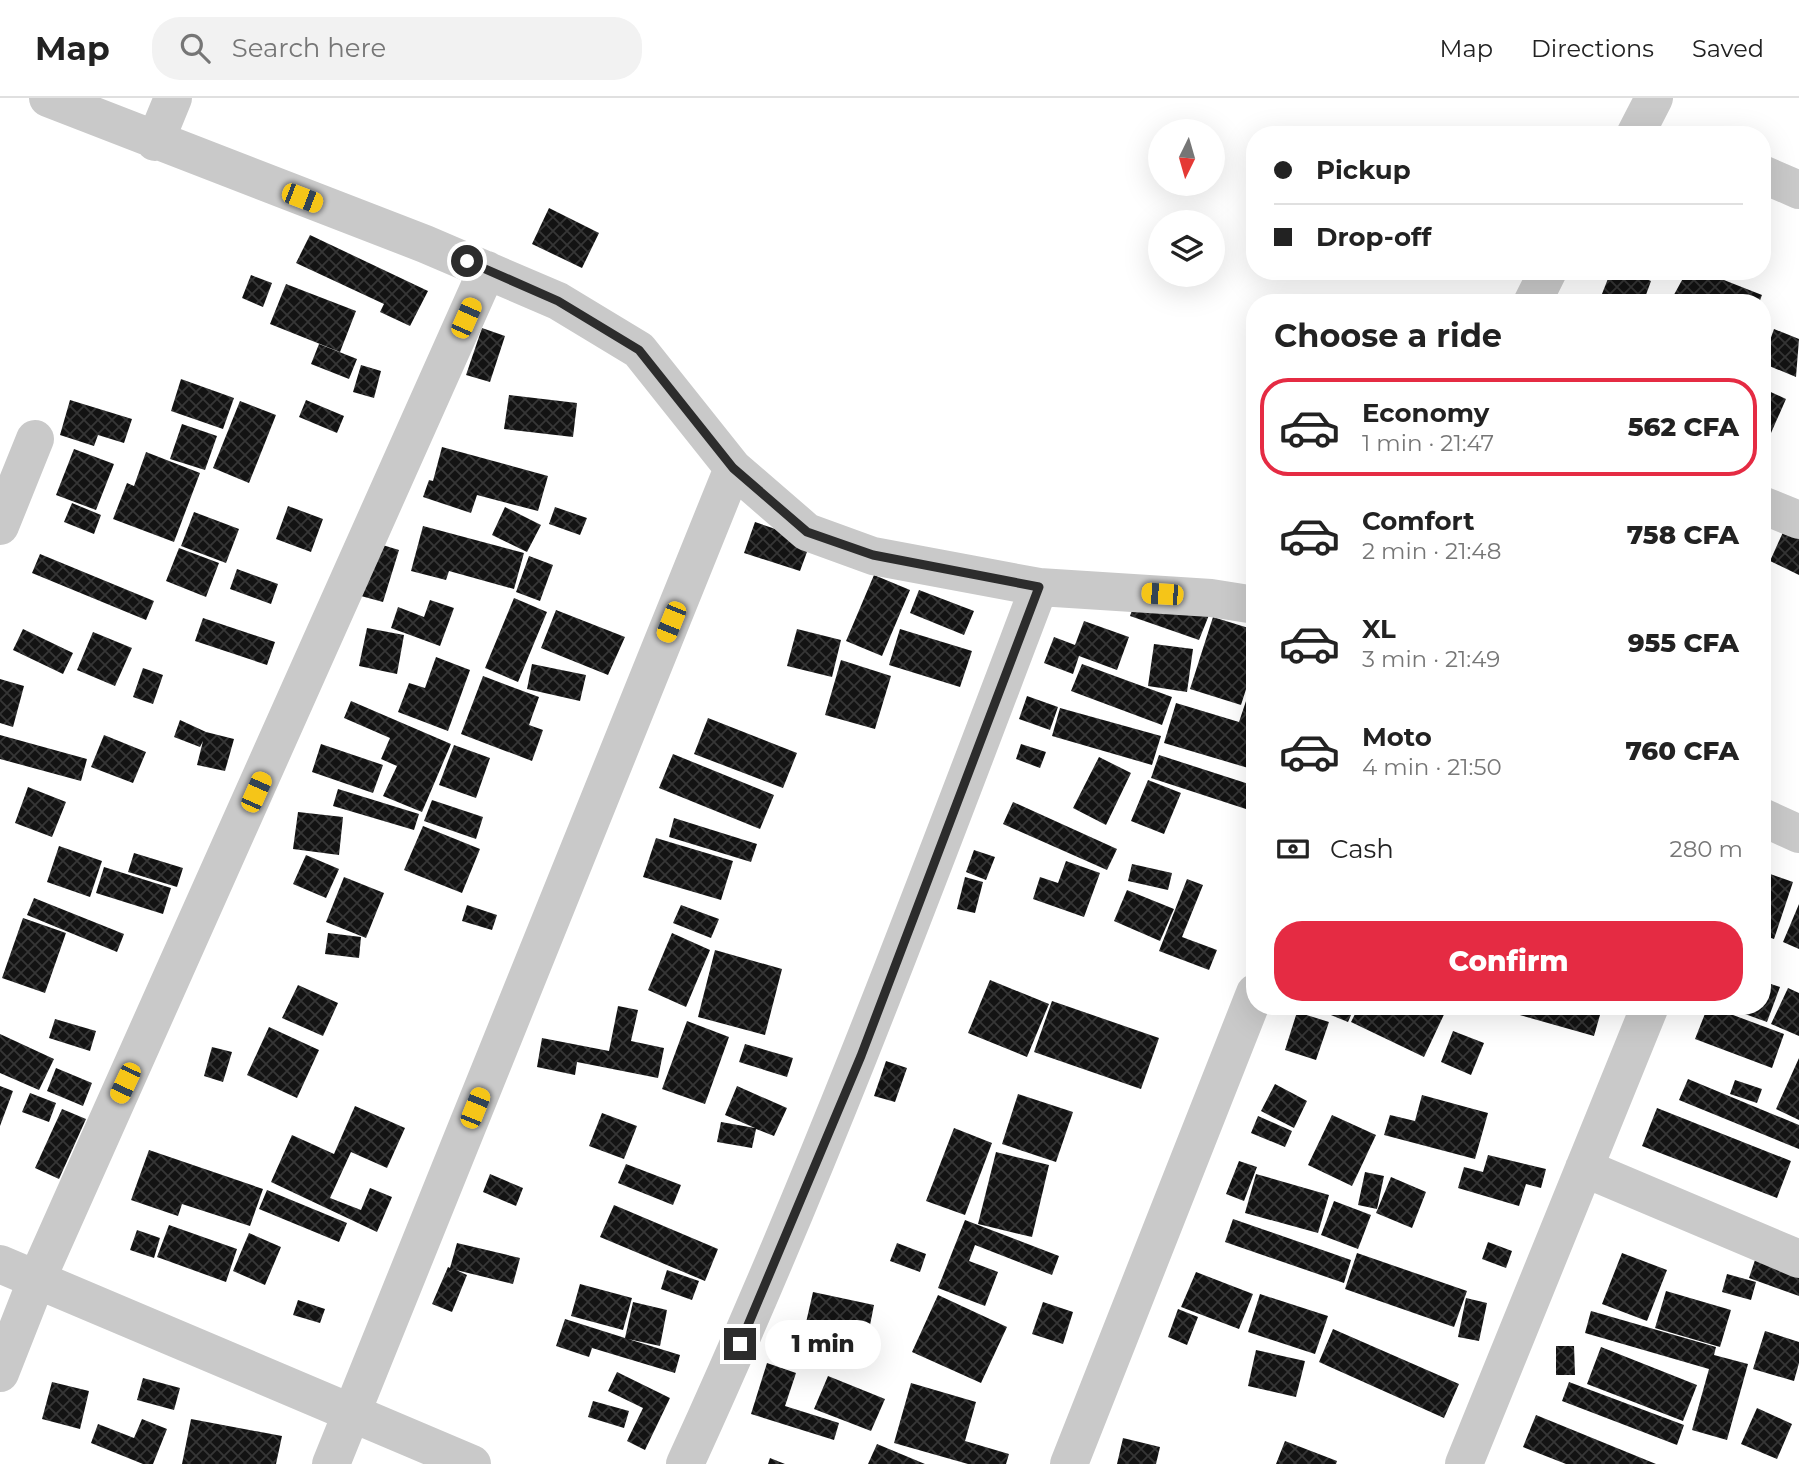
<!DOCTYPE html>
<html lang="en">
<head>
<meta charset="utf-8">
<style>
	body { margin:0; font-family:Montserrat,sans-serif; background:#f2f2f2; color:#222; height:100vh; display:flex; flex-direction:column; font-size:26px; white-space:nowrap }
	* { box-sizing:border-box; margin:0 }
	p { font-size:23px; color:#767676 }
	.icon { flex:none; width:38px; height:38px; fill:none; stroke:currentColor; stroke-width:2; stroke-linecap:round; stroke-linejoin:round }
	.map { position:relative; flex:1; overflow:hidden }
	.sheet { position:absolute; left:1246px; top:196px; width:525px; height:721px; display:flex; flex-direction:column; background:#fff; border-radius:28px; box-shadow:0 7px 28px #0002 }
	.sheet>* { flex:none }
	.hud { position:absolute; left:1246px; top:28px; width:525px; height:154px; border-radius:28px; box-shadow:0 7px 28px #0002; display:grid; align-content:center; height:154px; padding:0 28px; background:#fff }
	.needle { width:46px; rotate:185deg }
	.tools { position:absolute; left:1148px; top:21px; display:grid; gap:14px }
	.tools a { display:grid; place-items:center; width:77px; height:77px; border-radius:50%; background:#fff; box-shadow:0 7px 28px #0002; font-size:35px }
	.end { position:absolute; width:32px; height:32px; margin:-16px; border:9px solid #2c2c2c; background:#fff; box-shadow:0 0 0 4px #fff }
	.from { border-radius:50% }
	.bubble { position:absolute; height:49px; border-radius:24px; background:#fff; box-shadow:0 7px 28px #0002; font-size:23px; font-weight:800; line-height:49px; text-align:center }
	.car { position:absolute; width:21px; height:42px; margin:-21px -10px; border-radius:9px; box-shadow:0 0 5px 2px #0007; background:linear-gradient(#f5c518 24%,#345 0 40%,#f5c518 0 76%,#345 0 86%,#f5c518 0) }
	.hud b { display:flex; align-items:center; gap:24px; height:66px; font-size:26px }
	.hud b+b { border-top:2px solid #e0e0e0 }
	.hud i { width:18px; height:18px; background:#222 }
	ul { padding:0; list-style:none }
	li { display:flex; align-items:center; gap:21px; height:98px; margin:0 14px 10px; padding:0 14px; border:4px solid transparent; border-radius:28px }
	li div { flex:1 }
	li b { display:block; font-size:26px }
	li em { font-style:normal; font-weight:800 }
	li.on { border-color:#e52b43 }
	li>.icon { width:63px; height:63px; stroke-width:1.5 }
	h2 { padding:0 28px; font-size:32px; line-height:84px }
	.pay { display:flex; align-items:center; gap:18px; height:77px; padding:0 28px; font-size:26px }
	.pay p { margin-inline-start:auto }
	.button { display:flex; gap:14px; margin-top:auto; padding:14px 28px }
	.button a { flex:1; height:80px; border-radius:28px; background:#e52b43; color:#fff; font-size:28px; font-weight:800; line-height:80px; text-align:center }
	header { display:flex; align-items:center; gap:42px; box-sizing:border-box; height:98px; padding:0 35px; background:#fff; border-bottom:2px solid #e0e0e0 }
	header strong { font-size:33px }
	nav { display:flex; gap:38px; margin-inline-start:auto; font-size:24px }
	.search { width:490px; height:63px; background:#f2f2f2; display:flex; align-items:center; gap:18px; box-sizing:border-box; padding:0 24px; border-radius:28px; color:#767676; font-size:26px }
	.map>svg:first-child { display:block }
	.building { fill:url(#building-cross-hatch) }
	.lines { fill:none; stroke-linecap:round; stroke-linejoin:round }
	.minor { stroke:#c9c9c9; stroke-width:38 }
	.route { stroke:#2c2c2c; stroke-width:9 }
</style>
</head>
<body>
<header>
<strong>Map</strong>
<div class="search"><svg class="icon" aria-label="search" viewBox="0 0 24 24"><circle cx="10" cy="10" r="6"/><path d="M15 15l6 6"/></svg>Search here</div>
<nav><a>Map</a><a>Directions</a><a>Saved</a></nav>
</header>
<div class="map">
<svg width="1799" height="1366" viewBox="0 0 1799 1366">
	<defs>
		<pattern id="building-cross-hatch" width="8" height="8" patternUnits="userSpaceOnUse" patternTransform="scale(1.75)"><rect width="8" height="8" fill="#131313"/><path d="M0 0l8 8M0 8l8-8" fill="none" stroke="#363636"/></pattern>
	</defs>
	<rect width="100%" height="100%" fill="#fff"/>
	<path class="building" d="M 549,110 L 599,135 L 582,170 L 532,146 Z
		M 310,137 L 428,193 L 410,228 L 380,214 L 384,206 L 296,165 Z
		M 1611,173 L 1626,173 L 1651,183 L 1643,205 L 1610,205 L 1600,201 Z
		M 1687,173 L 1701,173 L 1762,197 L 1759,205 L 1670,204 Z
		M 251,177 L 272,185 L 263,209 L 242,200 Z
		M 286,186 L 356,213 L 340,254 L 270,226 Z
		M 482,230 L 505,238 L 490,284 L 466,277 Z
		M 1774,231 L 1799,241 L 1796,279 L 1762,265 Z
		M 319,246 L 357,261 L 349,281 L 311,266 Z
		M 361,267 L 381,273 L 374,300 L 353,294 Z
		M 181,281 L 234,300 L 223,331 L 171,313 Z
		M 1762,290 L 1786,301 L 1771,335 L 1762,331 Z
		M 509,297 L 577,305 L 573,339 L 504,331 Z
		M 70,302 L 132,321 L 124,345 L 98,337 L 94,348 L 60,337 Z
		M 306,302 L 344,318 L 337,335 L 299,319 Z
		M 240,303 L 276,317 L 249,385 L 213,370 Z
		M 182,326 L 217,338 L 205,372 L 170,361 Z
		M 442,349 L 548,378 L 538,413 L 477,397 L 471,415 L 423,399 L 429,382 L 433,383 Z
		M 74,351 L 114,366 L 96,412 L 56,397 Z
		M 146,354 L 200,375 L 174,444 L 113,421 L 127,385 L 134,388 Z
		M 72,405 L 101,417 L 94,436 L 64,424 Z
		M 288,408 L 323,421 L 311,454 L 276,441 Z
		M 505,409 L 541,427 L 527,454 L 492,437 Z
		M 555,409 L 587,420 L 580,437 L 549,426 Z
		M 194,414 L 239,431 L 226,465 L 181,448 Z
		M 755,424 L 811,443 L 800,473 L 744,455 Z
		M 423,428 L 524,455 L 514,491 L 449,473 L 446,482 L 411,473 Z
		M 1784,432 L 1799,440 L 1799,477 L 1770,463 Z
		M 376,445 L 399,452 L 383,504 L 361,498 Z
		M 179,450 L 219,465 L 206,499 L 166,483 Z
		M 40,456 L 154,503 L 146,522 L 32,475 Z
		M 529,458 L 553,467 L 540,503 L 516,494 Z
		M 237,471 L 278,486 L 271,506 L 230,491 Z
		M 874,477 L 910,492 L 882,558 L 846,543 Z
		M 919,492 L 974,513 L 964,537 L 910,515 Z
		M 1139,492 L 1209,517 L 1199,542 L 1130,518 Z
		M 514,500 L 547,514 L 518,584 L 485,570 Z
		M 430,502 L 454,510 L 440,548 L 391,530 L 398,509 L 424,519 Z
		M 556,512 L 625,539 L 608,577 L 541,550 Z
		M 1213,519 L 1255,532 L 1255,563 L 1241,607 L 1190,591 Z
		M 203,520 L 275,544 L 267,567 L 195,543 Z
		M 1084,523 L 1129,539 L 1117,572 L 1079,558 L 1073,576 L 1044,565 L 1054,539 L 1075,547 Z
		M 367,530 L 404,537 L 397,576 L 359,568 Z
		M 23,531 L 73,555 L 63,576 L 13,552 Z
		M 797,531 L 841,542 L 832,579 L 787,568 Z
		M 900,531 L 972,553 L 960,589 L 889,567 Z
		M 93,534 L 132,550 L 115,588 L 77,572 Z
		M 1154,546 L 1193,551 L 1187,594 L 1148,588 Z
		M 436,559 L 470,572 L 448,633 L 398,614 L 409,585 L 425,590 Z
		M 841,562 L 891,578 L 875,631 L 825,617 Z
		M 532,566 L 586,577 L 580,603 L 527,591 Z
		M 1082,566 L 1172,599 L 1162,627 L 1071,593 Z
		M 143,570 L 163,577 L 153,606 L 133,599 Z
		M 483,578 L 539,599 L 529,627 L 543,632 L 532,663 L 461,636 Z
		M 0,581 L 24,588 L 13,629 L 0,625 Z
		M 1250,591 L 1255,592 L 1255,672 L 1164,645 L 1176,605 L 1239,624 Z
		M 1027,598 L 1058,609 L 1050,632 L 1019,621 Z
		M 351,603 L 451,646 L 422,714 L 383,698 L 397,668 L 381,661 L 390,640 L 344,620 Z
		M 1060,610 L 1161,638 L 1152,667 L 1052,638 Z
		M 708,620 L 797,655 L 783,690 L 694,656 Z
		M 180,622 L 206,634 L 234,641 L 225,673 L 197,667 L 203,643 L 200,649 L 174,639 Z
		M 0,637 L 87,661 L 81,683 L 0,661 Z
		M 104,637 L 146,654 L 133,685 L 91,669 Z
		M 321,646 L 383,667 L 373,695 L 312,674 Z
		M 1021,646 L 1046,654 L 1040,670 L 1016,661 Z
		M 454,647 L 490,660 L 476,700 L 439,687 Z
		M 673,656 L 774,697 L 760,731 L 659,690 Z
		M 1159,657 L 1255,688 L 1249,712 L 1151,680 Z
		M 1099,659 L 1131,675 L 1106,727 L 1073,710 Z
		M 1148,682 L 1181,695 L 1164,736 L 1131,723 Z
		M 28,689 L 66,704 L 52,739 L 15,725 Z
		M 338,691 L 419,716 L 414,732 L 333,708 Z
		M 432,702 L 483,719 L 476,741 L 424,723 Z
		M 1013,704 L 1117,751 L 1107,772 L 1003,726 Z
		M 298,714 L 343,719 L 339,757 L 293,751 Z
		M 674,720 L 757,746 L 751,764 L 669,739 Z
		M 423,728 L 480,751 L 462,795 L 404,772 Z
		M 656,740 L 733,763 L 721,802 L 643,779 Z
		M 59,748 L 102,763 L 90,799 L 47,784 Z
		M 974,752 L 995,759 L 986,782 L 966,774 Z
		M 134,755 L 183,770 L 177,789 L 128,774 Z
		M 306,757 L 339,771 L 326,800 L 293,786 Z
		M 1066,763 L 1100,775 L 1084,819 L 1033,801 L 1040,779 L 1058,785 Z
		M 1132,766 L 1172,775 L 1168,792 L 1128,783 Z
		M 104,769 L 171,790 L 163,816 L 96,795 Z
		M 1762,773 L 1793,784 L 1774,841 L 1762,837 Z
		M 344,779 L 384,795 L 366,840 L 326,824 Z
		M 965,779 L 983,784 L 975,815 L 957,811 Z
		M 1187,781 L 1203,787 L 1182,839 L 1217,852 L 1209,872 L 1159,853 Z
		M 1127,792 L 1174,811 L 1160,843 L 1114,823 Z
		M 34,800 L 124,836 L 117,854 L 27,817 Z
		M 1799,806 L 1799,851 L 1783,844 Z
		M 467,807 L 497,817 L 492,832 L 462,823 Z
		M 681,807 L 719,821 L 711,840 L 673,825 Z
		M 23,820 L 66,835 L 45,895 L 2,880 Z
		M 328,835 L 361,839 L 359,860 L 325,856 Z
		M 672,835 L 710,852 L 686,909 L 648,892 Z
		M 715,852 L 782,871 L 765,937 L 698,919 Z
		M 990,882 L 1049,906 L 1027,959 L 968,935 Z
		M 1762,883 L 1780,889 L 1767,924 L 1731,911 L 1732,908 L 1762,908 Z
		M 298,887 L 338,905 L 323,938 L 282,920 Z
		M 1788,890 L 1799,895 L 1799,938 L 1771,926 Z
		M 1052,903 L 1159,940 L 1141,991 L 1034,954 Z
		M 618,908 L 638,912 L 631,943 L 664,950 L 658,980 L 577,964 L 575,977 L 537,969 L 542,940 L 609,953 Z
		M 1329,908 L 1355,908 L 1348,924 L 1326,915 Z
		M 1359,908 L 1448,908 L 1424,959 L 1351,924 Z
		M 1518,908 L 1595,908 L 1602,910 L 1594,938 L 1516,916 Z
		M 1708,908 L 1727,908 L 1725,914 L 1784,936 L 1772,970 L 1695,941 Z
		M 1297,914 L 1329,924 L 1316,962 L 1285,952 Z
		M 55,921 L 96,933 L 90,953 L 49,940 Z
		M 687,923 L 729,939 L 705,1006 L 662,991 Z
		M 269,929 L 319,952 L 297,1000 L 247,977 Z
		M 1453,933 L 1484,945 L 1471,977 L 1441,964 Z
		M 0,936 L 54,961 L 39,992 L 0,975 Z
		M 745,946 L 793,960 L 787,979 L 739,964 Z
		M 212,949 L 232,954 L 223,984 L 204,978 Z
		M 1799,960 L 1799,1022 L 1776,1011 Z
		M 886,963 L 907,970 L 895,1004 L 874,998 Z
		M 56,970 L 92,985 L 83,1008 L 47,993 Z
		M 1688,981 L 1799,1027 L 1799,1051 L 1679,1002 Z
		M 1735,982 L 1762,991 L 1757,1005 L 1730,996 Z
		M 1275,986 L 1307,1003 L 1294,1030 L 1261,1013 Z
		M 0,988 L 13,993 L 0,1028 Z
		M 737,988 L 787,1010 L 774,1038 L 756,1031 L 752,1050 L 717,1044 L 721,1024 L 755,1030 L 725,1017 Z
		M 30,995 L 56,1005 L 49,1024 L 22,1014 Z
		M 1018,996 L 1073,1014 L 1056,1064 L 1002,1046 Z
		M 1422,997 L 1488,1015 L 1475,1061 L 1384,1037 L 1390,1017 L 1415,1023 Z
		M 355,1008 L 405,1030 L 387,1070 L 351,1054 L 330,1100 L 361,1112 L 370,1090 L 392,1099 L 377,1134 L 271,1084 L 292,1037 L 334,1056 Z
		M 1657,1010 L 1791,1063 L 1777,1100 L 1642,1048 Z
		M 62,1011 L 86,1021 L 59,1081 L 35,1070 Z
		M 602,1015 L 637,1028 L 624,1061 L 589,1048 Z
		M 1332,1017 L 1376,1037 L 1352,1088 L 1308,1067 Z
		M 1258,1018 L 1292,1033 L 1285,1049 L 1251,1035 Z
		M 954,1030 L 992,1045 L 965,1117 L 926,1103 Z
		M 149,1052 L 263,1091 L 250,1128 L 182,1106 L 178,1118 L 131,1102 Z
		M 996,1054 L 1049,1067 L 1032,1139 L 978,1126 Z
		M 1488,1057 L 1546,1071 L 1541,1090 L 1526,1086 L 1519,1108 L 1458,1090 L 1464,1069 L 1483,1074 Z
		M 1239,1063 L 1257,1069 L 1244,1103 L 1226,1096 Z
		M 626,1066 L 681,1087 L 673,1107 L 618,1085 Z
		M 1365,1074 L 1384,1078 L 1377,1111 L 1358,1107 Z
		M 490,1076 L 523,1090 L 516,1108 L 483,1094 Z
		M 1256,1076 L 1329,1097 L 1318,1135 L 1245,1115 Z
		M 1391,1079 L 1426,1094 L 1412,1130 L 1376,1115 Z
		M 267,1092 L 347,1125 L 339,1144 L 259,1111 Z
		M 1334,1103 L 1371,1117 L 1358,1151 L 1321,1137 Z
		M 614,1107 L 718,1151 L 705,1183 L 600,1139 Z
		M 1233,1121 L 1351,1162 L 1344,1185 L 1225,1144 Z
		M 965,1122 L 1059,1158 L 1052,1177 L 975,1147 L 969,1163 L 998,1174 L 985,1208 L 938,1190 Z
		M 169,1127 L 237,1151 L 226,1184 L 157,1159 Z
		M 137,1132 L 160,1140 L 154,1160 L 130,1152 Z
		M 249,1135 L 281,1149 L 265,1187 L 233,1173 Z
		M 1488,1144 L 1512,1153 L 1506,1170 L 1482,1161 Z
		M 457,1145 L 520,1160 L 513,1186 L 456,1172 L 467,1177 L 452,1214 L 432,1206 L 448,1169 L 450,1170 Z
		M 897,1145 L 926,1156 L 920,1174 L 890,1163 Z
		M 1758,1153 L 1799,1168 L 1799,1198 L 1749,1180 Z
		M 1357,1155 L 1467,1193 L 1454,1229 L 1345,1191 Z
		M 1622,1155 L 1667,1172 L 1647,1223 L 1602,1206 Z
		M 667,1172 L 699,1183 L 692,1202 L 661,1191 Z
		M 1196,1174 L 1253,1196 L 1239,1231 L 1181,1209 Z
		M 1727,1176 L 1756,1184 L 1751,1202 L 1722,1194 Z
		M 580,1186 L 632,1200 L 623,1232 L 571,1218 Z
		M 1666,1193 L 1731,1212 L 1720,1249 L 1655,1230 Z
		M 813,1194 L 874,1207 L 867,1242 L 805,1229 Z
		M 1260,1196 L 1328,1218 L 1315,1256 L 1248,1234 Z
		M 938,1197 L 1007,1229 L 981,1285 L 912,1254 Z
		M 1466,1200 L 1487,1205 L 1479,1243 L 1458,1239 Z
		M 298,1202 L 325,1211 L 320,1225 L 293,1217 Z
		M 633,1204 L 667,1212 L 660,1248 L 628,1241 L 680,1257 L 675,1275 L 592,1250 L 589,1259 L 556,1248 L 565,1221 L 625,1240 Z
		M 1043,1204 L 1073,1214 L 1063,1246 L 1032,1236 Z
		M 1178,1211 L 1198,1219 L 1187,1247 L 1168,1239 Z
		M 1591,1213 L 1716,1249 L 1714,1257 L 1748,1266 L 1727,1342 L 1692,1332 L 1709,1271 L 1585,1235 Z
		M 1333,1231 L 1459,1286 L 1444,1320 L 1319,1264 Z
		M 1765,1233 L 1799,1244 L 1799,1265 L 1794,1283 L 1753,1271 Z
		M 1556,1248 L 1574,1248 L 1575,1277 L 1556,1277 Z
		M 1601,1249 L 1697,1287 L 1683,1323 L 1587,1286 Z
		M 1256,1252 L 1305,1263 L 1296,1299 L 1248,1288 Z
		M 767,1265 L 796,1275 L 785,1308 L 839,1325 L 834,1342 L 751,1316 Z
		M 617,1274 L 670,1300 L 645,1352 L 627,1343 L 643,1310 L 608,1293 Z
		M 828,1278 L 885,1301 L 871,1333 L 814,1311 Z
		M 143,1280 L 180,1290 L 174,1312 L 137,1302 Z
		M 52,1284 L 89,1293 L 80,1331 L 42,1321 Z
		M 1569,1284 L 1684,1327 L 1677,1347 L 1562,1303 Z
		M 911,1285 L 976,1304 L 965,1343 L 1009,1356 L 1006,1366 L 968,1366 L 894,1345 Z
		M 593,1303 L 629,1313 L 624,1330 L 588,1319 Z
		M 1757,1310 L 1792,1326 L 1777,1361 L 1741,1346 Z
		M 1536,1317 L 1656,1366 L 1566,1366 L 1523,1349 Z
		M 142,1321 L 167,1331 L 153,1366 L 143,1366 L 91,1345 L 98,1326 L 134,1340 Z
		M 191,1321 L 282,1338 L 276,1366 L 182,1366 Z
		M 1123,1340 L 1160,1349 L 1156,1366 L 1117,1366 Z
		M 1285,1343 L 1337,1363 L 1336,1366 L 1276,1366 Z
		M 877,1346 L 925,1366 L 868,1366 Z
		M 770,1360 L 785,1366 L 768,1366 Z"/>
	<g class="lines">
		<path class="minor" d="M 48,0 L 425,146 L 558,203 L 639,252 L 733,370 L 807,434 L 873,458 L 1039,489 L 1211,500 L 1255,507
			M 1635,37 L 1654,0
			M 155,44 L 173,0
			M 1762,76 L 1799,92
			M 1532,205 L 1548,173
			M 1762,407 L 1799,422
			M 0,428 L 35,341
			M 1762,719 L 1799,736
			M 1584,1070 L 1799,1161
			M 0,1166 L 472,1366
			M 0,1275 L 37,1181 L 487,172
			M 331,1366 L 733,370
			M 685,1366 C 817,1078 927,784 1039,489
			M 1069,1366 L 1255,895
			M 1464,1366 L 1650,908"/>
	</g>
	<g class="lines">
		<path class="route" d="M 467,163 L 558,203 L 639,252 L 733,370 L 807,434 L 873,457 L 1039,489 L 861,958 L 740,1246"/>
	</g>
</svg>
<div class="tools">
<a><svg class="needle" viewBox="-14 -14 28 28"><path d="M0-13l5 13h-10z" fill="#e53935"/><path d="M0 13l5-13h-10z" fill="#767676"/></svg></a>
<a><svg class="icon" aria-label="layers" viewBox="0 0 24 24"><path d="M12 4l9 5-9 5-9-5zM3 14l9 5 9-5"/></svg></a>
</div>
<i class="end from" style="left:467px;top:163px"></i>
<i class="end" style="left:740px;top:1246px"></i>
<div class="bubble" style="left:765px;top:1222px;width:116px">1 min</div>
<i class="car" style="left:302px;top:100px;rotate:111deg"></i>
<i class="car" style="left:466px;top:220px;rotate:24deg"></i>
<i class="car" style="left:1162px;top:496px;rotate:274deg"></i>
<i class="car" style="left:671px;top:524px;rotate:202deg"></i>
<i class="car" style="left:256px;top:694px;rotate:24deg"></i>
<i class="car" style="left:125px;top:985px;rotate:205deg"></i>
<i class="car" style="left:475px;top:1010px;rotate:22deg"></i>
<div class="hud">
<b><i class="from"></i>Pickup</b>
<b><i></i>Drop-off</b>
</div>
<section class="sheet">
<h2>Choose a ride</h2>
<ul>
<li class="on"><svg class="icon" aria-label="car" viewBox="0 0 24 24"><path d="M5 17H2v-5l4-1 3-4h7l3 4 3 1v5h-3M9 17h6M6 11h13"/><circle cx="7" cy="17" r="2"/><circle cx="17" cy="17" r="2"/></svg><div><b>Economy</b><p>1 min · 21:47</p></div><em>562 CFA</em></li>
<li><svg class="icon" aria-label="car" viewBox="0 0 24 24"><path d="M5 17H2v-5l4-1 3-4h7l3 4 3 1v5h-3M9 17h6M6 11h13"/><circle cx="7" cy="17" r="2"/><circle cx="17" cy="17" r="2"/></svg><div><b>Comfort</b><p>2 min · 21:48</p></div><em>758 CFA</em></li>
<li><svg class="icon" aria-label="car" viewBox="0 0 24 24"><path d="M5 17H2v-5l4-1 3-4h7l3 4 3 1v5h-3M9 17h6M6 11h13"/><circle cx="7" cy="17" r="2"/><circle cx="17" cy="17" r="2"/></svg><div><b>XL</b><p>3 min · 21:49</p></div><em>955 CFA</em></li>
<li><svg class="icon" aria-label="car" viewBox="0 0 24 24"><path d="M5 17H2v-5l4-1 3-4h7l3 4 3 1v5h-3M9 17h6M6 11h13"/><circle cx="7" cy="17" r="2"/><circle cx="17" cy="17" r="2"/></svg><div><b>Moto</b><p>4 min · 21:50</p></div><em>760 CFA</em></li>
</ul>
<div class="pay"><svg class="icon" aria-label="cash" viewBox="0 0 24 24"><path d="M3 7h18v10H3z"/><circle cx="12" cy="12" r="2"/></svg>Cash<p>280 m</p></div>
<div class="button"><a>Confirm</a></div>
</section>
</div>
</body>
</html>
